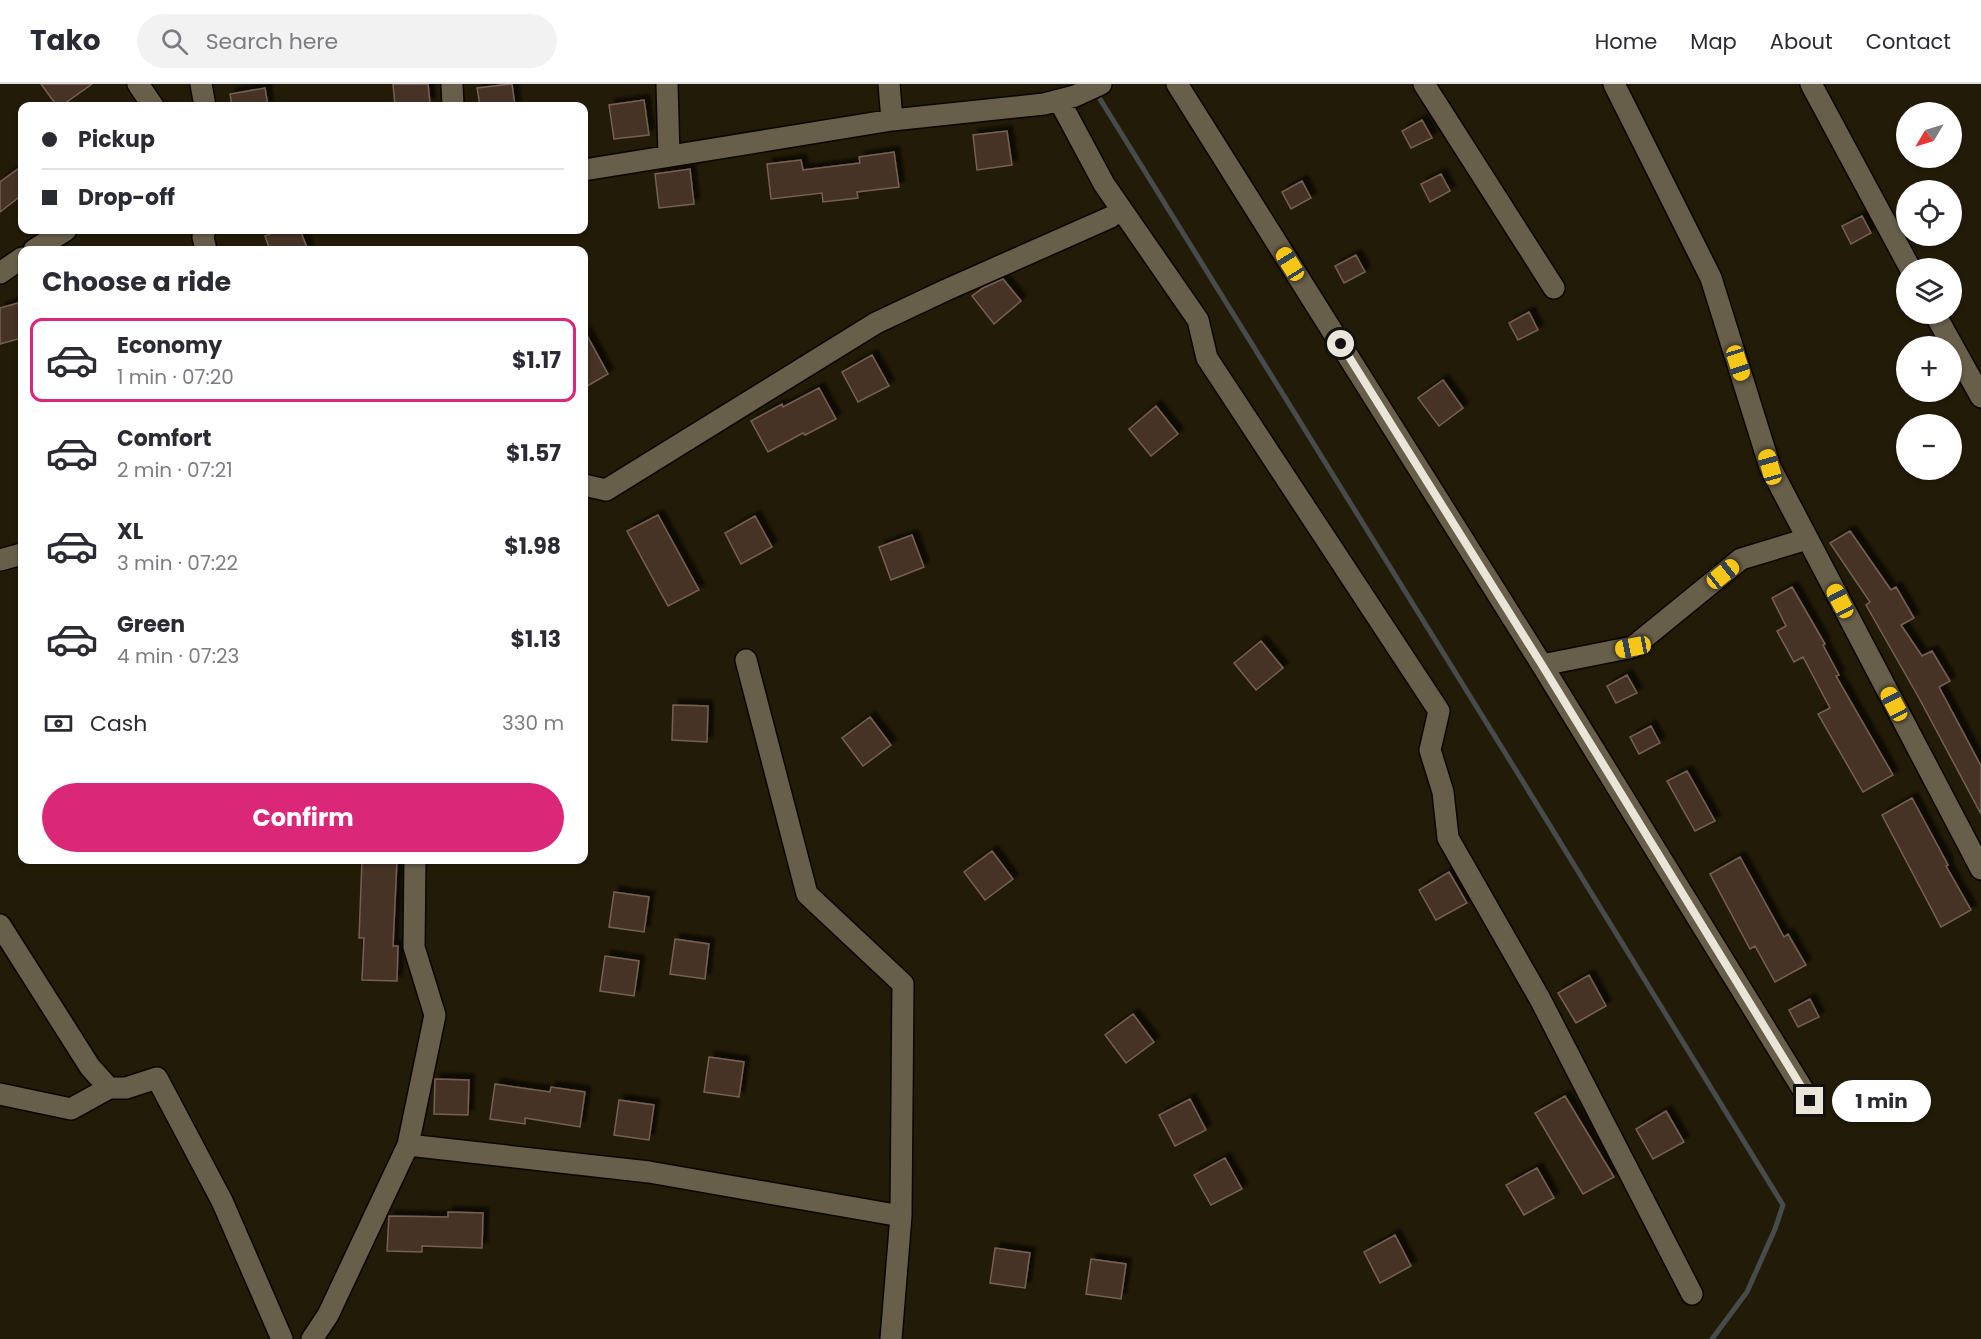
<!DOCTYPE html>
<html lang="en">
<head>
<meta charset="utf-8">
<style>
	body { margin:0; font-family:Poppins,sans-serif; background:#f2f2f3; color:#2b2b33; height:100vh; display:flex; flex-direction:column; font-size:22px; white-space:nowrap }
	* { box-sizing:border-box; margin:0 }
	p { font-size:20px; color:#7c7c81 }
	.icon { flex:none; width:33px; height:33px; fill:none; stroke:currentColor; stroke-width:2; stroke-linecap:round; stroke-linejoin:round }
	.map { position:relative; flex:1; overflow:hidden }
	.details { position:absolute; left:18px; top:162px; width:570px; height:618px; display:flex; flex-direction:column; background:#fff; border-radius:12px; box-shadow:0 2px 4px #0004 }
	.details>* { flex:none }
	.guide { position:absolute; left:18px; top:18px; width:570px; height:132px; border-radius:12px; box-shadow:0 2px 4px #0004; display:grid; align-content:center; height:132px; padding:0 24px; background:#fff }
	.needle { width:39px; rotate:232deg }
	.controls { position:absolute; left:1896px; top:18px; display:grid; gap:12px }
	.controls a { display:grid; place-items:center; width:66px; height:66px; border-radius:50%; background:#fff; box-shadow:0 2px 4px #0004; font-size:30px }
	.end { position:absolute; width:27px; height:27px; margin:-14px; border:8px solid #eae5d9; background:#111; box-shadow:0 0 0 3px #111 }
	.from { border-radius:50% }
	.bubble { position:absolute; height:42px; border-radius:21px; background:#fff; box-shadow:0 2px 4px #0004; font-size:20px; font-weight:700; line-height:42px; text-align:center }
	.car { position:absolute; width:18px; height:36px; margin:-18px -9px; border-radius:8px; box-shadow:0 0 4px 2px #0007; background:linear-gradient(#f5c518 24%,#345 0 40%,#f5c518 0 76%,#345 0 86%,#f5c518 0) }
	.guide b { display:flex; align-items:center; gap:21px; height:57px; font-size:22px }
	.guide b+b { border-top:2px solid #e1e1e2 }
	.guide i { width:15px; height:15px; background:#2b2b33 }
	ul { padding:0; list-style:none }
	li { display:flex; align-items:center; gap:18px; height:84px; margin:0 12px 9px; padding:0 12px; border:3px solid transparent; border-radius:12px }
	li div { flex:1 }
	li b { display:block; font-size:22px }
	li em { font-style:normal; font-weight:700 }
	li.selected { border-color:#db2777 }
	li>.icon { width:54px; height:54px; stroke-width:1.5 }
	h2 { padding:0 24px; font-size:27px; line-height:72px }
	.pay { display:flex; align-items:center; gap:15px; height:66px; padding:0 24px; font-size:22px }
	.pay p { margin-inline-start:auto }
	.cta { display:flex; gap:12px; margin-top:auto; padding:12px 24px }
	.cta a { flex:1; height:69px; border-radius:36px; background:#db2777; color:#fff; font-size:24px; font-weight:700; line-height:69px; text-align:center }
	header { display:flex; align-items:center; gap:36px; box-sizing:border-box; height:84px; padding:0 30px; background:#fff; border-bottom:2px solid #e1e1e2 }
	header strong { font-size:28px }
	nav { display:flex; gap:33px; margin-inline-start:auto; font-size:21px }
	.search { width:420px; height:54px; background:#f2f2f3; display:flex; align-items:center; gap:15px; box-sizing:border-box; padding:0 21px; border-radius:33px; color:#7c7c81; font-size:22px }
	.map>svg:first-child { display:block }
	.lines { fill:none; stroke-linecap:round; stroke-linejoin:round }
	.stream { stroke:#464c4c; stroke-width:5 }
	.building { fill:#463327; stroke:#766053; stroke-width:1.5; filter:url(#shadow) }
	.minor-casing { stroke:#0c0500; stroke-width:24 }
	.minor { stroke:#675f49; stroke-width:21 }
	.route { stroke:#eae5d9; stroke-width:8 }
</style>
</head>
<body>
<header>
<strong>Tako</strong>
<div class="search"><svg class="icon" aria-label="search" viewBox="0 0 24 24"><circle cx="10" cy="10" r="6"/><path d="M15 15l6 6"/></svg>Search here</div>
<nav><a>Home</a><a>Map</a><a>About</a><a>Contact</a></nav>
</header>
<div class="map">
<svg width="1981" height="1255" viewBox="0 0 1981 1255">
	<defs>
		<filter id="shadow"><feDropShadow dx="5.5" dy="-5.5" stdDeviation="1.5" flood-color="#0009"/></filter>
	</defs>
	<rect width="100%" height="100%" fill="#221b07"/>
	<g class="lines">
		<path class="stream" d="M 1100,15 L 1517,688 L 1783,1121 L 1775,1145 L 1747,1208 L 1712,1255"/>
	</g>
	<path class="building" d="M 41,0 L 92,0 L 61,22 L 57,22 Z
		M 393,0 L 428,0 L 430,19 L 395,22 Z
		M 512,0 L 515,22 L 480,22 L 477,4 Z
		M 265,4 L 268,22 L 232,22 L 230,10 Z
		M 644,16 L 649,51 L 614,55 L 609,21 Z
		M 1422,36 L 1432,54 L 1411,64 L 1402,47 Z
		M 1007,47 L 1012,81 L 977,86 L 973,51 Z
		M 894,68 L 899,103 L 857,108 L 858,114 L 823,118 L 822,109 L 771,115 L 767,80 L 801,76 L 803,86 L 860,79 L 859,73 Z
		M 22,82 L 22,111 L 0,128 L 0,98 Z
		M 690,85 L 694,120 L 659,124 L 655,90 Z
		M 1441,90 L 1450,107 L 1430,118 L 1421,100 Z
		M 1302,97 L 1311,114 L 1291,125 L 1282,108 Z
		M 1862,132 L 1871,149 L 1851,160 L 1842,142 Z
		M 280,146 L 300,146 L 308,166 L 270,166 L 265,152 Z
		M 1356,171 L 1365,188 L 1344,199 L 1335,182 Z
		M 1003,195 L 1021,217 L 994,240 L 972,212 L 983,204 Z
		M 18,219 L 22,237 L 22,254 L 0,260 L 0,224 Z
		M 1529,228 L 1538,246 L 1518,256 L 1509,239 Z
		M 584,246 L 608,290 L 584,304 Z
		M 872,271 L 889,302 L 858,318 L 842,288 Z
		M 1443,296 L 1463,324 L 1439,342 L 1418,314 Z
		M 819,304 L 836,335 L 805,351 L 803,349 L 768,368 L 751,337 L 782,320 L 783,323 Z
		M 1156,322 L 1178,350 L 1151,372 L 1129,345 Z
		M 658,431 L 699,506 L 668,522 L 627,447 Z
		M 755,432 L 772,463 L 741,480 L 725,449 Z
		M 1850,447 L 1891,506 L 1896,503 L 1914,534 L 1901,541 L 1922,572 L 1932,567 L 1950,597 L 1939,603 L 1981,682 L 1981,730 L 1919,614 L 1866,521 L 1870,518 L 1830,459 Z
		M 912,451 L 924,483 L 891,496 L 879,463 Z
		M 1792,503 L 1825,560 L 1823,561 L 1839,591 L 1836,592 L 1893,691 L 1863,708 L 1818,630 L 1830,624 L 1803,573 L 1794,578 L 1777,547 L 1786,542 L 1772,514 Z
		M 1261,557 L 1283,584 L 1256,606 L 1234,579 Z
		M 1627,591 L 1637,609 L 1616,619 L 1607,602 Z
		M 673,621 L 708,622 L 707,658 L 672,656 Z
		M 870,633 L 891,661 L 863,682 L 842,654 Z
		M 1651,642 L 1660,659 L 1639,670 L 1630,653 Z
		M 1687,687 L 1715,737 L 1695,747 L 1667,697 Z
		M 1912,714 L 1948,781 L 1946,782 L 1971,826 L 1941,843 L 1882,731 Z
		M 992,767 L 1013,795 L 985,816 L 964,788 Z
		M 1740,773 L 1784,853 L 1788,850 L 1806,881 L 1775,898 L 1755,862 L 1750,865 L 1710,790 Z
		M 362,776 L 397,776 L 393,862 L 398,862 L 397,897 L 362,896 L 364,854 L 359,854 Z
		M 1449,788 L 1467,819 L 1436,836 L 1419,806 Z
		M 614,808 L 649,813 L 644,848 L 609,843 Z
		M 675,855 L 709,860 L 705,895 L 670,890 Z
		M 605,872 L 639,877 L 634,912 L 600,907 Z
		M 1589,891 L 1606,922 L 1576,939 L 1558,909 Z
		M 1810,915 L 1819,933 L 1798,943 L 1789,926 Z
		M 1133,930 L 1154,958 L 1126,979 L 1105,951 Z
		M 709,973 L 744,978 L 739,1013 L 704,1008 Z
		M 435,995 L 469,996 L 468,1031 L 434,1030 Z
		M 495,1000 L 550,1008 L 551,1003 L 585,1008 L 580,1043 L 525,1034 L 525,1040 L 490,1035 Z
		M 1565,1012 L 1614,1093 L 1583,1110 L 1535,1029 Z
		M 1190,1015 L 1206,1046 L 1175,1062 L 1159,1031 Z
		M 619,1016 L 654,1021 L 649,1056 L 614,1051 Z
		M 1666,1027 L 1684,1058 L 1653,1075 L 1636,1045 Z
		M 1225,1074 L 1242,1105 L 1211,1121 L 1194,1091 Z
		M 1537,1084 L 1554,1114 L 1524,1131 L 1506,1101 Z
		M 448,1128 L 483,1129 L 482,1164 L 422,1162 L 422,1168 L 387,1167 L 389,1132 L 448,1133 Z
		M 1395,1151 L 1411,1182 L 1380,1199 L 1364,1168 Z
		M 995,1164 L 1030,1169 L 1025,1204 L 990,1199 Z
		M 1091,1175 L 1126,1180 L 1121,1215 L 1086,1210 Z"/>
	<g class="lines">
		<defs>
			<path id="minor" d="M 138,0 L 153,22
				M 201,0 L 205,22
				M 452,0 L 453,22
				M 667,0 L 669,72
				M 889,0 L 892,36
				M 1177,0 L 1542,581 L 1810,1017
				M 1424,0 L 1554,204
				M 1614,0 L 1711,194 L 1770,383 L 1981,785
				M 1811,0 L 1910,184
				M 1059,16 L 1104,100 L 1198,236 L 1207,274 L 1439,627 L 1430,666 L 1443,708 L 1448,754 L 1540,915 L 1692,1210
				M 584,86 L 892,36 L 1044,20 L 1075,12 L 1101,0
				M 205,146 L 203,153 L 206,166
				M 34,166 L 66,146
				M 0,189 L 22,174
				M 1935,230 L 1981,313
				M 584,401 L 606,406 L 876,239 L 946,206 L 1111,133
				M 0,476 L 22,470
				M 746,576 L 807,810 L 903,900 L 901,1132 L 891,1255
				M 1542,581 L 1633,563 L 1741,475 L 1807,455
				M 0,841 L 90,983 L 109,1004 L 126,1004 L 157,994 L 222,1117 L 282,1255
				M 0,1010 L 71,1025 L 109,1004
				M 408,1061 L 649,1088 L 901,1132
				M 312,1255 L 328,1231 L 408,1061 L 435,931 L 414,863 L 415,776"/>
		</defs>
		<use href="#minor" class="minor-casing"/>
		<use href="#minor" class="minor"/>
	</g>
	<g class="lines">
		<path class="route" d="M 1341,260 L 1542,581 L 1810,1017"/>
	</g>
</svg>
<div class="controls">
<a><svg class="needle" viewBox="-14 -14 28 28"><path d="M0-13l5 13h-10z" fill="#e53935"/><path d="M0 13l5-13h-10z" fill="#7c7c81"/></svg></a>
<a><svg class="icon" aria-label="locate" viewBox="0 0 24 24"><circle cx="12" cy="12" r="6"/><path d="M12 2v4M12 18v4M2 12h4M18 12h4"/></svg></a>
<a><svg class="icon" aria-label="layers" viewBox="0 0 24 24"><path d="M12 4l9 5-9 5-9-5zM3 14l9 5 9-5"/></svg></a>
<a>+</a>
<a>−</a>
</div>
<i class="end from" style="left:1341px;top:260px"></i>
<i class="end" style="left:1810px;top:1017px"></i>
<div class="bubble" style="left:1832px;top:996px;width:99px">1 min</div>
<i class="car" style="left:1290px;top:180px;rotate:328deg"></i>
<i class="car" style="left:1738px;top:279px;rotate:162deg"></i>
<i class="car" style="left:1770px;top:383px;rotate:344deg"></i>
<i class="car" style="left:1723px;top:490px;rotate:51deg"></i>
<i class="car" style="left:1840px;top:517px;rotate:332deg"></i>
<i class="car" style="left:1633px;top:563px;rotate:259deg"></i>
<i class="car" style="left:1894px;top:620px;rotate:332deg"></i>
<div class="guide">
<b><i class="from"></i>Pickup</b>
<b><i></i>Drop-off</b>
</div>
<section class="details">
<h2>Choose a ride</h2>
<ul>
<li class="selected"><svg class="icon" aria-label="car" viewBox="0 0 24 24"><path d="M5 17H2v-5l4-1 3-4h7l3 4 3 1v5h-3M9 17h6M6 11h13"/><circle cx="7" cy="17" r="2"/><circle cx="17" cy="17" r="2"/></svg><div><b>Economy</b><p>1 min · 07:20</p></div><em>$1.17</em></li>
<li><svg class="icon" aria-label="car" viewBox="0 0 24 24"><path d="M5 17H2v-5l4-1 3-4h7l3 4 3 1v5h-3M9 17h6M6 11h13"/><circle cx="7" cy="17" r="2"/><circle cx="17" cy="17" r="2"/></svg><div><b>Comfort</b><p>2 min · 07:21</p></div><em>$1.57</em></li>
<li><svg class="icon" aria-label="car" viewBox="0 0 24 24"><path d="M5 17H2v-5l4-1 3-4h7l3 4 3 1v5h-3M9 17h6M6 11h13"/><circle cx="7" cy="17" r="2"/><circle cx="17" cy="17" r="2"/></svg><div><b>XL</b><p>3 min · 07:22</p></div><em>$1.98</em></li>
<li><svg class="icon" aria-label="car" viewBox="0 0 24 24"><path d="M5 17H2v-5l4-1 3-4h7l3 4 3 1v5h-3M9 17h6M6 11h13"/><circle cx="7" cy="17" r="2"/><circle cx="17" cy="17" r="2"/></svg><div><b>Green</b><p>4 min · 07:23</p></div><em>$1.13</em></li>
</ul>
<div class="pay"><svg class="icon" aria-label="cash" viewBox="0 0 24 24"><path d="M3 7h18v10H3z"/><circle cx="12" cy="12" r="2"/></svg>Cash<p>330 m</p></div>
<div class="cta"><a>Confirm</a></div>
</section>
</div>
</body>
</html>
